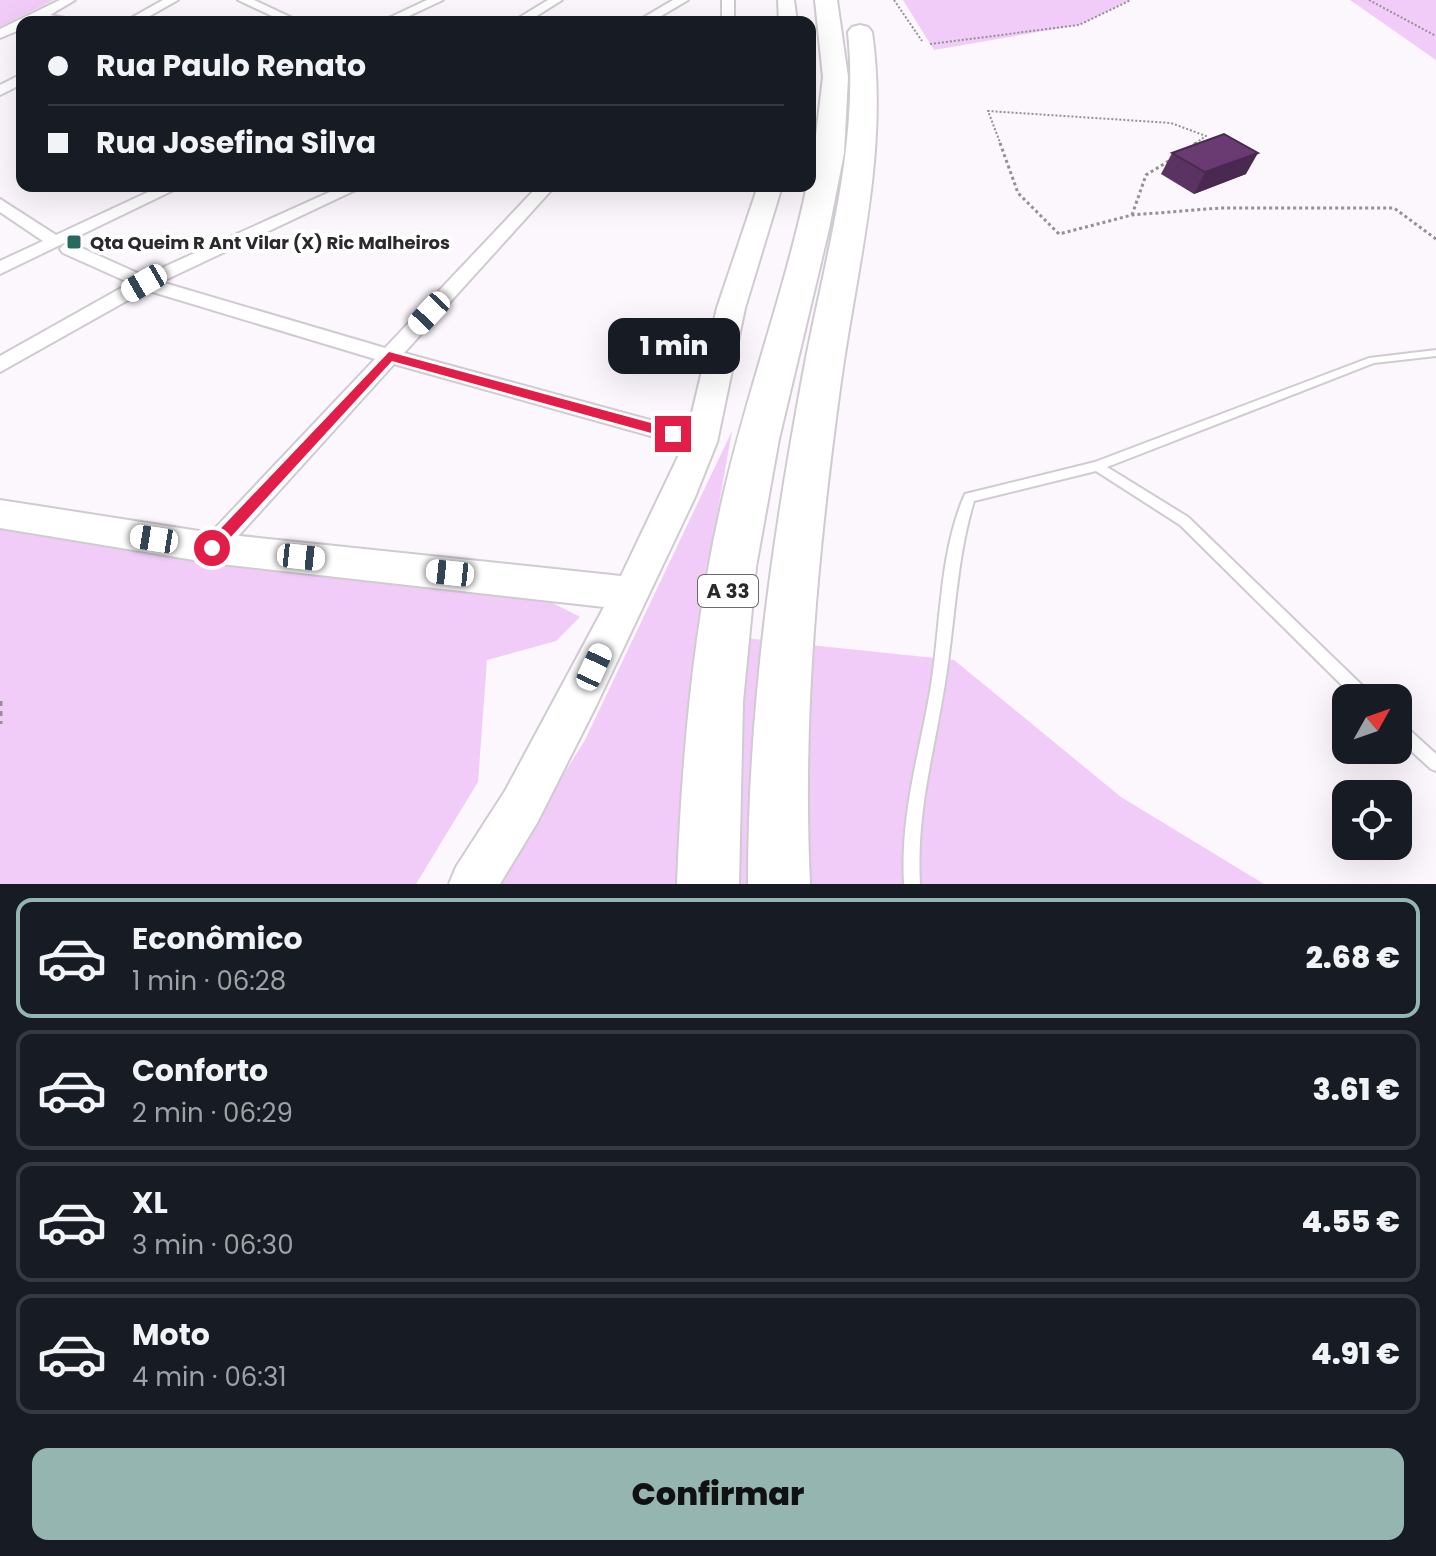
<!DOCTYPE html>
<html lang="pt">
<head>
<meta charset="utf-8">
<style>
	body { margin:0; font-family:Poppins,sans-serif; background:#20242c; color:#f1f3f6; height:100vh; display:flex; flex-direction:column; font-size:30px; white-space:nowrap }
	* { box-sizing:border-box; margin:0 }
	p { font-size:26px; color:#9ea1a6 }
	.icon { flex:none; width:44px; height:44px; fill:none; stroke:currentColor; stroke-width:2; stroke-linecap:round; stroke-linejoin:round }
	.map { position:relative; height:884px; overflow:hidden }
	.details { display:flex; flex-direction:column; background:#171b24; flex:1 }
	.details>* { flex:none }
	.banner { position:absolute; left:16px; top:16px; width:800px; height:176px; border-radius:16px; box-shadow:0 8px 32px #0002; display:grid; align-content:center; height:176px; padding:0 32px; background:#171b24 }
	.needle { width:52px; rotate:50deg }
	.controls { position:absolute; left:1332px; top:684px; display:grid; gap:16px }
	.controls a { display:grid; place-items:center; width:80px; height:80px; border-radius:16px; background:#171b24; box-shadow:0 8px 32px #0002; font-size:40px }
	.end { position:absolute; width:36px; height:36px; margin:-18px; border:10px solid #e11d48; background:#fff; box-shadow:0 0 0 4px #fff }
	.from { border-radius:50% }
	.bubble { position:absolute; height:56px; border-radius:16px; background:#171b24; box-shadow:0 8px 32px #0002; font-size:26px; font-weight:800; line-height:56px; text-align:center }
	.car { position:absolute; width:24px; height:48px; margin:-24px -12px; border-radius:10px; box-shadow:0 0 6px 2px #0007; background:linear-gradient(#fff 24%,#345 0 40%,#fff 0 76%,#345 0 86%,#fff 0) }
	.banner b { display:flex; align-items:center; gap:28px; height:76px; font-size:30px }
	.banner b+b { border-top:2px solid #363941 }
	.banner i { width:20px; height:20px; background:#f1f3f6 }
	ul { padding:14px 0 0; list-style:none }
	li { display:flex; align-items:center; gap:24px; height:120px; margin:0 16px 12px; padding:0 16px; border:4px solid #363941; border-radius:16px }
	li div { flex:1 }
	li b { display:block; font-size:30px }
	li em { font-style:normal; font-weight:800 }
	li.on { border-color:#95b5b1 }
	li>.icon { width:72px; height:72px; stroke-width:1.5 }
	.primary-button { display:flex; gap:16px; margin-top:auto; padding:16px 32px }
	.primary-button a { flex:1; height:92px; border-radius:16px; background:#95b5b1; color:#111; font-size:32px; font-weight:800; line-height:92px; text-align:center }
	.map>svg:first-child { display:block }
	.green { fill:#f2ccf8 }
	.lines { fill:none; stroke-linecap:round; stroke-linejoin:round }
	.lane-casing { stroke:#d0cad1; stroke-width:4 }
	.street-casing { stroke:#d0cad1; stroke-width:4 }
	.secondary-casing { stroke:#d0cad1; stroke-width:4 }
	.highway-casing { stroke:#d0cad1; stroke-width:4 }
	.path-far2 { stroke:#949095; stroke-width:2; stroke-dasharray:2 2; stroke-linecap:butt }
	.path-far1 { stroke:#949095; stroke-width:3; stroke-dasharray:3 3; stroke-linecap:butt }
	.path { stroke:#949095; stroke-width:5; stroke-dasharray:5 5; stroke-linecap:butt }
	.lane { fill:#fff; fill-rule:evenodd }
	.street { fill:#fff; fill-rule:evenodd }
	.secondary { fill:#fff; fill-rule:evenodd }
	.highway { fill:#fff; fill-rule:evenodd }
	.wall { fill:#5b3362 }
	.shaded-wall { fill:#4a2950 }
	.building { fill:#6a3b72; stroke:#4a2950; stroke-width:2 }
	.route { fill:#e11d48 }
	.poi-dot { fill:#256a5d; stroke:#fff; stroke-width:3 }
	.labels { text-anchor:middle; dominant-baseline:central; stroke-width:8; stroke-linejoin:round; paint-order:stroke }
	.far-poi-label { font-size:18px; font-weight:bold; fill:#2b292c; stroke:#fff; text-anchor:start }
	.shield { fill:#fff; stroke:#6b696b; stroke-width:2 }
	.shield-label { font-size:20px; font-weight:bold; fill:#2b292c }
</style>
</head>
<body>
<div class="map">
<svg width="1436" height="884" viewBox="0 0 1436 884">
	<rect width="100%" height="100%" fill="#fcf6fd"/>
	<path class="green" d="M 0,0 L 54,0 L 0,27 Z
		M 903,0 L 1131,0 L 1079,25 L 934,50 Z
		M 1350,0 L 1436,0 L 1436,60 Z
		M 732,431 L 696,633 L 954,660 L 1121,797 L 1264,884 L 495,884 L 585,740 Z
		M 0,522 L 545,599 L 580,617 L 556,641 L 487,660 L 478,782 L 416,884 L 0,884 Z"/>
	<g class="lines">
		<defs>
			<path id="lane" d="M 1436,350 L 1436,356 L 1374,363 L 1107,467 L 1188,517 L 1370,693 L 1372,698 L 1355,698 L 1180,525 L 1096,471 L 974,501 C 956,560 955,622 945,683 C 934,753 916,812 920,884 L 904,884 C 900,809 921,751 932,679 C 941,618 940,551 965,494 L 1095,462 L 1369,358 Z
				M 1398,722 L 1403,724 L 1436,754 L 1436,771 L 1431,769 L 1398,739 Z"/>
			<path id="street" d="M 60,0 L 75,0 L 50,15 L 86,22 L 22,22 L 22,29 L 0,38 L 0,29 Z
				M 163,0 L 178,0 L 139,22 L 124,22 Z
				M 238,0 L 254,0 L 301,22 L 285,22 Z
				M 427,0 L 443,0 L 396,22 L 380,22 Z
				M 548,0 L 562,0 L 527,22 L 512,22 Z
				M 673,0 L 688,0 L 651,22 L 636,22 Z
				M 722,0 L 734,0 L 734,22 L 722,22 Z
				M 22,74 L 22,84 L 0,95 L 0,85 Z
				M 161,186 L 182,186 L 0,274 L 0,261 L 43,241 L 0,212 L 0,199 L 56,235 Z
				M 343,186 L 364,186 L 161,282 L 385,348 L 538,186 L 555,186 L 404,353 L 701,434 L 709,436 L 712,442 L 709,448 L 701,450 L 394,364 L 221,555 L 212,558 L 203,555 L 200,548 L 203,541 L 375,359 L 146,290 L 0,372 L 0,356 L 130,283 L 63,253 L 60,249 L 63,245 L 75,245 L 144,276 Z"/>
			<path id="secondary" d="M 778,0 L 794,0 L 797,22 L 779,22 Z
				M 758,186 L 782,186 L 745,308 L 717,442 L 695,497 L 596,706 L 537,823 L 500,884 L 449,884 L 456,867 L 505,791 L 604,607 L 212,563 L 0,528 L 0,500 L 212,533 L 621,576 L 685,442 L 717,308 Z"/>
			<path id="highway" d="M 815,0 L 837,0 L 848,77 L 844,153 L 829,229 L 779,439 L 756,567 L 743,702 L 739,884 L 677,884 C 682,752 694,620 724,492 C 748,389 785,289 807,186 L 810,186 L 823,77 Z
				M 860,25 L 868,27 L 872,32 C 889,150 857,265 841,381 C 818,549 802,715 810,884 L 748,884 C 748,713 771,547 802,379 C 823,263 860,150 848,32 L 852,27 Z"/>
		</defs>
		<use href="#lane" class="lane-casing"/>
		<use href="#street" class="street-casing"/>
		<use href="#secondary" class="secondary-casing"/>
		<use href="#highway" class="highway-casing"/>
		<path class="path-far2" d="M 894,0 L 922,41
			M 1369,0 L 1436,36
			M 930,44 L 1079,25 L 1131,0
			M 1001,145 L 988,111 L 1171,123 L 1206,136 L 1193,145"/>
		<path class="path-far1" d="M 1000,143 L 1018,193 L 1059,234 L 1132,215 L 1220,208 L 1394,208 L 1436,239
			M 1189,148 L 1196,143
			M 1132,215 L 1146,175 L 1172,159"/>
		<path class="path" d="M 0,701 L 0,724"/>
		<use href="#lane" class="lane"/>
		<use href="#street" class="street"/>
		<use href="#secondary" class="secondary"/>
		<use href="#highway" class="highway"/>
	</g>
	<path class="wall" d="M 1172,153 L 1246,174 L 1194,194 L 1161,174 Z"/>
	<path class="shaded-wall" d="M 1258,153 L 1246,174 L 1194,194 L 1205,172 Z"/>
	<path class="building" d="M 1224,134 L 1258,153 L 1205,172 L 1172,153 Z"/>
	<path class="route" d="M 389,352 L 673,429 L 679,434 L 673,439 L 392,361 L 217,552 L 207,552 L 207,543 Z"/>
	<rect class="poi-dot" x="66" y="234" width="16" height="16" rx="4"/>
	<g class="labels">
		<g class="far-poi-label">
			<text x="90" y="242">Qta Queim R Ant Vilar (X) Ric Malheiros</text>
		</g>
		<rect class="shield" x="698" y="575" width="60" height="32" rx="6"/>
		<g class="shield-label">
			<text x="728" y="591">A 33</text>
		</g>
	</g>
</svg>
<div class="controls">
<a><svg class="needle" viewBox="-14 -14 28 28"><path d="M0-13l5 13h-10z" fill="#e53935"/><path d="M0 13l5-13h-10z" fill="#9ea1a6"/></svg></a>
<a><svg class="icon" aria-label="locate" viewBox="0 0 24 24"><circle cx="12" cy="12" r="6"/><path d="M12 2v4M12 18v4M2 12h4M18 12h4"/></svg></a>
</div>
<i class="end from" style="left:212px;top:548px"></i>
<i class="end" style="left:673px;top:434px"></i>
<div class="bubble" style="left:608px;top:318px;width:132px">1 min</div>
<i class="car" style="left:144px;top:283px;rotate:240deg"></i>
<i class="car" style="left:429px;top:313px;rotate:223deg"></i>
<i class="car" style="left:154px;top:539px;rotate:279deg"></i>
<i class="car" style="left:301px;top:557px;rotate:96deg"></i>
<i class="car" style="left:450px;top:573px;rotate:276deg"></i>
<i class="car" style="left:594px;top:667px;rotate:25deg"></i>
<div class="banner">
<b><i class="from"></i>Rua Paulo Renato</b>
<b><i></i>Rua Josefina Silva</b>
</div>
</div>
<section class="details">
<ul>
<li class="on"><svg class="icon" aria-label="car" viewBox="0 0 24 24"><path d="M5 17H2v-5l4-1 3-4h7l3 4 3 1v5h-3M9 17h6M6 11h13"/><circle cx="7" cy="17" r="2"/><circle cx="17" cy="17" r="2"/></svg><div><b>Econômico</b><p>1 min · 06:28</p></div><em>2.68 €</em></li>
<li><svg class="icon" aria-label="car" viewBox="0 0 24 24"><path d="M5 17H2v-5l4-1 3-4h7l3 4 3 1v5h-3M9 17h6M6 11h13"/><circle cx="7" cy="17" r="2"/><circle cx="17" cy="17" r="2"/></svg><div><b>Conforto</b><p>2 min · 06:29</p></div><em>3.61 €</em></li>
<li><svg class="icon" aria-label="car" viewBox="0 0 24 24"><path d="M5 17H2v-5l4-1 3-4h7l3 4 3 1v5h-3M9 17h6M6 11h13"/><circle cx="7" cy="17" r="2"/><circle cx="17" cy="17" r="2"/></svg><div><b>XL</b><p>3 min · 06:30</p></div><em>4.55 €</em></li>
<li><svg class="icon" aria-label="car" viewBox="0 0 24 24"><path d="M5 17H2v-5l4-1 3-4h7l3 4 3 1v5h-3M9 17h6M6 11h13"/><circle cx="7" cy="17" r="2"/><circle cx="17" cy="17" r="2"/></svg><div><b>Moto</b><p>4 min · 06:31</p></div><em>4.91 €</em></li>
</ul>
<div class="primary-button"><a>Confirmar</a></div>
</section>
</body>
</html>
